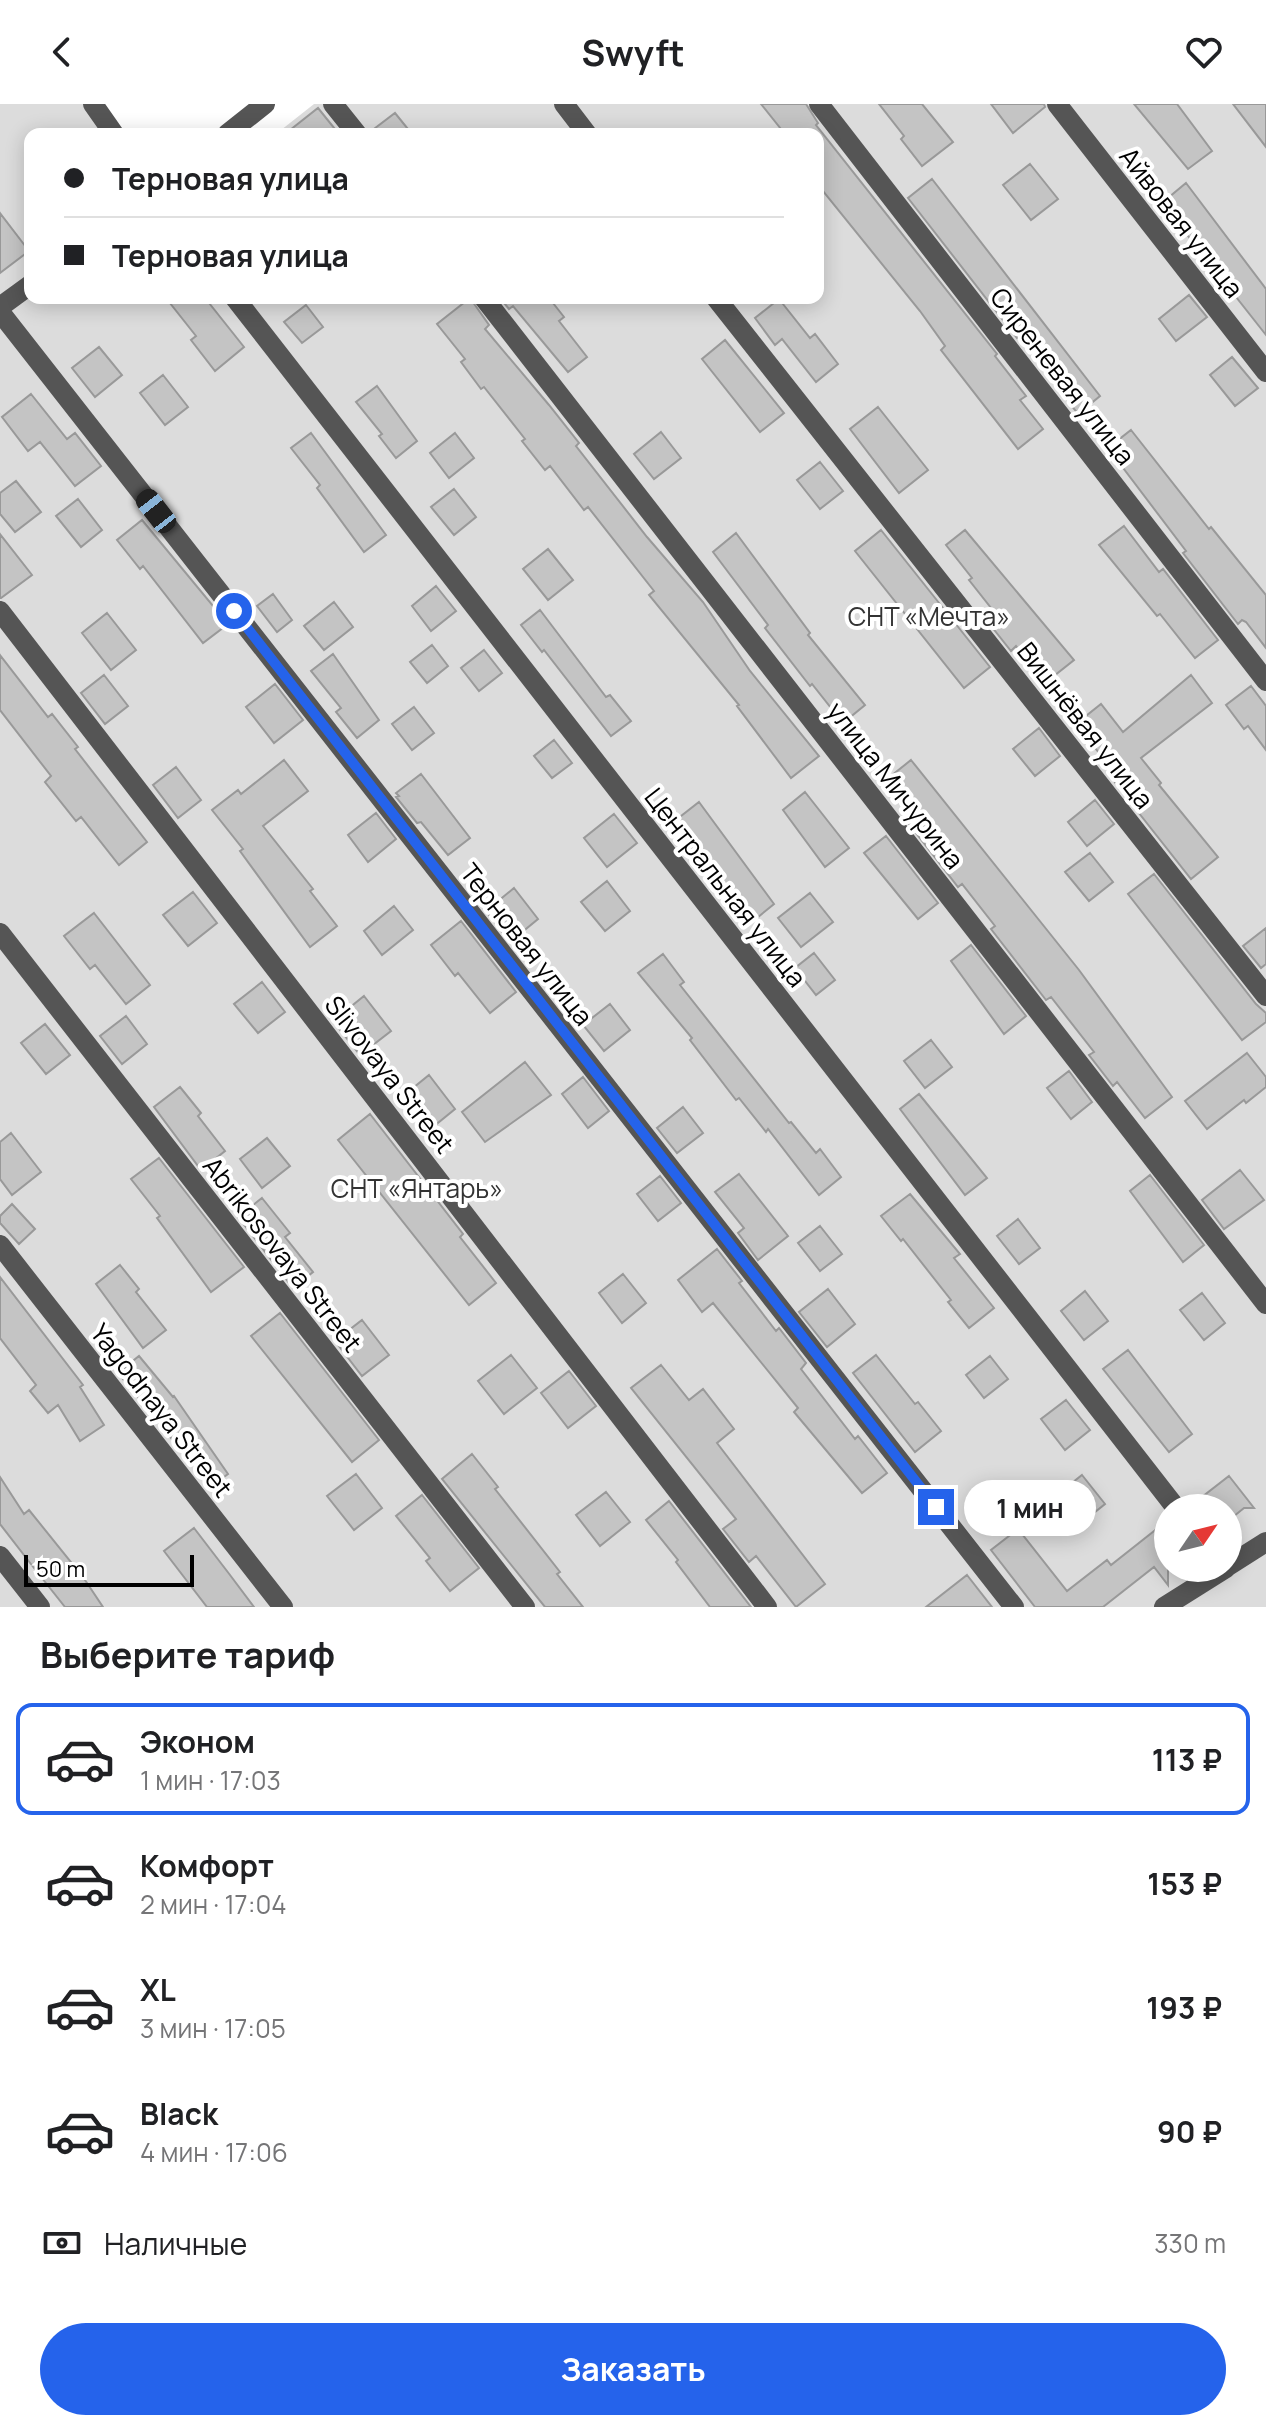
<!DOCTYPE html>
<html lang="ru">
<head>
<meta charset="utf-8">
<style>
	body { margin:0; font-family:Manrope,sans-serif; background:#f6f6f6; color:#202124; height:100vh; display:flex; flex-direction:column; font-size:30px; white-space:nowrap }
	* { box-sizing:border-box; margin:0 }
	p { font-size:26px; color:#757577 }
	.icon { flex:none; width:44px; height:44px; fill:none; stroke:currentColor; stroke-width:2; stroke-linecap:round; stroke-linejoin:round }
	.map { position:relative; height:1503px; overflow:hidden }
	.details { display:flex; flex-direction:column; background:#fff; flex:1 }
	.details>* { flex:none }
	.banner { position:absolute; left:24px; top:24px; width:800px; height:176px; border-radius:16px; box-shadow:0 4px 20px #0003; display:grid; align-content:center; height:176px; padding:0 40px; background:#fff }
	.needle { width:52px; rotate:55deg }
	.controls { position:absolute; left:1154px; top:1390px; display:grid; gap:16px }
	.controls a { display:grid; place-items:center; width:88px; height:88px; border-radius:50%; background:#fff; box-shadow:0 4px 20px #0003; font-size:40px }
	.scale { position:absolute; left:24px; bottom:20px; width:170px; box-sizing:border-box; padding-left:8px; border:4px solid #000; border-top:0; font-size:22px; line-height:28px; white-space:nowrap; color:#000; -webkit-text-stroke:6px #fff; paint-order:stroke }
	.end { position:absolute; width:36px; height:36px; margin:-18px; border:10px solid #2563eb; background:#fff; box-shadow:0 0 0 4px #fff }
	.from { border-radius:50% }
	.bubble { position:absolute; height:56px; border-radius:28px; background:#fff; box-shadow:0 4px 20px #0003; font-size:26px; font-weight:700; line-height:56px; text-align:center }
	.car { position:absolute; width:24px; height:48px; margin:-24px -12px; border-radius:10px; box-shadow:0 0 6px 2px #0007; background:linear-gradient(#222 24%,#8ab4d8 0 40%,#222 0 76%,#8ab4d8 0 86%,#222 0) }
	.banner b { display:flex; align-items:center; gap:28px; height:76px; font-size:30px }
	.banner b+b { border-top:2px solid #e0e0e0 }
	.banner i { width:20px; height:20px; background:#202124 }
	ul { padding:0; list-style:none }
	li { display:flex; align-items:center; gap:24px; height:112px; margin:0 16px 12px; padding:0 24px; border:4px solid transparent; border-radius:16px }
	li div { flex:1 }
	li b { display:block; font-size:30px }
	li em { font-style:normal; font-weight:700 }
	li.selected { border-color:#2563eb }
	li>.icon { width:72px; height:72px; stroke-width:1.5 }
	h2 { padding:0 40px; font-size:36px; line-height:96px }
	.pay { display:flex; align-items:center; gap:20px; height:88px; padding:0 40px; font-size:30px }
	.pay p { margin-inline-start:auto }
	.primary-button { display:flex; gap:16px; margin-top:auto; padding:16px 40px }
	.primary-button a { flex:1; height:92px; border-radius:48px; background:#2563eb; color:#fff; font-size:32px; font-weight:700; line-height:92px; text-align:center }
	header { display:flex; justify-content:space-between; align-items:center; height:104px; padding:0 40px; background:#fff; font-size:36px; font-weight:700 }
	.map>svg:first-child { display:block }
	.green { fill:#dcdcdc; fill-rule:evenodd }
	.building { fill:#c4c4c4; stroke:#999; stroke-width:2 }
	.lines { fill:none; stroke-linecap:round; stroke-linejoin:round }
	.minor { stroke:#555; stroke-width:20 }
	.route { stroke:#2563eb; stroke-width:10 }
	.labels { text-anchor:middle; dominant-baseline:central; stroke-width:8; stroke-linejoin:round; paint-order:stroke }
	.street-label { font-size:26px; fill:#000; stroke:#fff }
	.park-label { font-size:26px; fill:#333; stroke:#fff }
</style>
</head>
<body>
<header><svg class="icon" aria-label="back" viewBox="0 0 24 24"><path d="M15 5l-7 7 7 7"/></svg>Swyft<svg class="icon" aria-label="heart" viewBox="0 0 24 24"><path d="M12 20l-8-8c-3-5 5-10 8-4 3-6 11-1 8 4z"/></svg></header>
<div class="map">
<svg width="1266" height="1503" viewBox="0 0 1266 1503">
	<rect width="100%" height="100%" fill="#fff"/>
	<path class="green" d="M 0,0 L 98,0 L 120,30 L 30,30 L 30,194 L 818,194 L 818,30 L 276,30 L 314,0 L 1266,0 L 1266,1503 L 0,1503 ZM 1168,1404 L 1228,1404 L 1228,1464 L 1168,1464 Z"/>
	<path class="building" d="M 761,0 L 806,0 L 818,19 L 816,21 L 997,250 L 995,252 L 1026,292 L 1020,296 L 1043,325 L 1018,345 L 941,246 L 945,242 L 920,207 L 818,81 L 818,30 L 785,30 Z
		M 879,0 L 922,0 L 953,38 L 922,62 L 901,35 L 904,32 Z
		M 991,0 L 1044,0 L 1045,3 L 1013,29 Z
		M 1134,0 L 1177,0 L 1212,47 L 1188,65 Z
		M 1233,0 L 1266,0 L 1266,43 Z
		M 318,4 L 339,30 L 285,30 Z
		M 395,9 L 412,30 L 370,30 L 370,28 Z
		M 1030,60 L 1058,95 L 1031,116 L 1003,81 Z
		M 932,75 L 1100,292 L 1078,310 L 1056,281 L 1060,278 L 1022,230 L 1017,234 L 908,94 Z
		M 1186,79 L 1266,185 L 1266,231 L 1162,99 Z
		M 0,109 L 29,147 L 0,169 Z
		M 1189,191 L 1207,213 L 1176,237 L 1159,215 Z
		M 166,194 L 205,194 L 244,243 L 215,267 L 191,236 L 196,232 Z
		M 470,194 L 489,221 L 485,225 L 549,301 L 579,339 L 576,342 L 647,433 L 703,498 L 750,567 L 819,652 L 791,674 L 737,602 L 739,601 L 649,491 L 654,487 L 588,403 L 584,406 L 550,362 L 545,366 L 522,337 L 525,335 L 484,283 L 481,285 L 461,258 L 465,255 L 437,220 Z
		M 500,194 L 549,194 L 564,213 L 559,217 L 587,253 L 568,268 L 513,202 L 509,205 Z
		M 779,195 L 810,234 L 815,230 L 838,260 L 816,278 L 782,235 L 775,241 L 755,214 Z
		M 306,201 L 323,223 L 302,239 L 284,218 Z
		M 725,236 L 784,309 L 760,328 L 702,255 Z
		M 99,243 L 122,271 L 95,293 L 72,264 Z
		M 1232,253 L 1258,284 L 1235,302 L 1210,271 Z
		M 163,271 L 188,303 L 165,321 L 140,289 Z
		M 377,282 L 417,337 L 396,354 L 379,332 L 382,330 L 356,298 Z
		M 31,290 L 67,335 L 75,329 L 101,362 L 75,382 L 40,338 L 28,347 L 2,313 Z
		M 878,303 L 928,366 L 899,389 L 850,325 Z
		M 1131,326 L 1209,425 L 1211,423 L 1266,491 L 1266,544 L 1246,518 L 1242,516 L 1238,520 L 1183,449 L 1186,447 L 1108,344 Z
		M 661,328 L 681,354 L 654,375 L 634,350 Z
		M 311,329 L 386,431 L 364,448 L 317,384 L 320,381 L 291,344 Z
		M 455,329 L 474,354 L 449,374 L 430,349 Z
		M 820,358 L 843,387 L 820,405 L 797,376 Z
		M 16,377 L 41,408 L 15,428 L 0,410 L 0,389 Z
		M 454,385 L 476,413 L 454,431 L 431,403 Z
		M 78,395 L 102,426 L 81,443 L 56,412 Z
		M 142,416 L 228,520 L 203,539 L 143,462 L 140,465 L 117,436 Z
		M 1124,422 L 1159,468 L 1163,465 L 1218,536 L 1195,554 L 1160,510 L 1157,512 L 1099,441 Z
		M 881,426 L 990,563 L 964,584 L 855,447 Z
		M 965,426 L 1074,556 L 1045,579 L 1016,542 L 1011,547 L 988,518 L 995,509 L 969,476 L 972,474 L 946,441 Z
		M 736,429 L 810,529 L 808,531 L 865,601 L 843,619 L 812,580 L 810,582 L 765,524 L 768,521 L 713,448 Z
		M 0,430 L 32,471 L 1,494 L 0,494 Z
		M 548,445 L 573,476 L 548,496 L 523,465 Z
		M 436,482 L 456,507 L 431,527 L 412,502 Z
		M 273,490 L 292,516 L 277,528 L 257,502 Z
		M 334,498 L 353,523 L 324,546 L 304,522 Z
		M 540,506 L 606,593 L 610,591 L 631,617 L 611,632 L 544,546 L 542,548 L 521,521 Z
		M 107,509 L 136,546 L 111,566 L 82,529 Z
		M 432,541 L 448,562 L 427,579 L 410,558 Z
		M 484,546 L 502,569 L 479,587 L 461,564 Z
		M 333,550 L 379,616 L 357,634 L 336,608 L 341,604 L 311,567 Z
		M 0,551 L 48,613 L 52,610 L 78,643 L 75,645 L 147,738 L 119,761 L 81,713 L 76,717 L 45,678 L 51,672 L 0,606 Z
		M 104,571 L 128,602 L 105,620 L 81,589 Z
		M 1191,571 L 1212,599 L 1141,654 L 1161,679 L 1159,681 L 1218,753 L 1191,775 L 1116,680 L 1111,672 L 1115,669 L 1076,620 L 1101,600 L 1123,628 Z
		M 275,580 L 303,616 L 274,639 L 246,603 Z
		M 1251,582 L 1266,602 L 1266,646 L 1248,622 L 1244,625 L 1226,601 Z
		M 414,603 L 434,629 L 412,646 L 392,620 Z
		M 1039,624 L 1060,652 L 1035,672 L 1013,645 Z
		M 554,636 L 572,659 L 552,674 L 534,652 Z
		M 284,656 L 308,687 L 263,722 L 313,785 L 310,787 L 337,822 L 310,843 L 240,747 L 243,745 L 212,706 L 238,686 L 241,690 Z
		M 911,656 L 1079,866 L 1172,993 L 1145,1014 L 1117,978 L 1113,982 L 1089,951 L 1094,948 L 1051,893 L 1046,896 L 991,825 L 995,822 L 962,780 L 958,783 L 906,716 L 910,712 L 903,697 L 886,676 Z
		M 176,663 L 201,696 L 178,714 L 153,681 Z
		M 421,670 L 470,734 L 448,751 L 421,718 L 417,719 L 396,693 L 399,692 L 396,689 Z
		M 805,688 L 849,744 L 825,763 L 783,706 Z
		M 1095,696 L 1114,720 L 1087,742 L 1068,718 Z
		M 699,698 L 774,800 L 752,818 L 676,716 Z
		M 376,709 L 396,735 L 368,758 L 348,731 Z
		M 614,710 L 637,739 L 607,763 L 584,734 Z
		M 886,732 L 938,799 L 918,815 L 864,749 Z
		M 1090,749 L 1113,778 L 1089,797 L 1065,768 Z
		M 1154,770 L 1256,900 L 1266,909 L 1266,918 L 1242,936 L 1128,790 Z
		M 607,777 L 630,807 L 605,827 L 581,798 Z
		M 514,784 L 538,815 L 510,838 L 486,807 Z
		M 193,788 L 217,819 L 188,842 L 163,811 Z
		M 810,789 L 833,818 L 801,843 L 778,814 Z
		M 394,802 L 413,826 L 382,851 L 364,827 Z
		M 94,809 L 150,881 L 126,900 L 95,861 L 90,865 L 64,832 Z
		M 461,817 L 516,888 L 490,909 L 458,869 L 455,872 L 431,841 Z
		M 1266,824 L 1266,860 L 1261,864 L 1243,842 Z
		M 971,841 L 1026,912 L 1004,930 L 951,857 Z
		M 814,849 L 835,876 L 816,891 L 795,864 Z
		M 663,850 L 684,878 L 680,881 L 789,1019 L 791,1018 L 816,1049 L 820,1045 L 841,1073 L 819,1091 L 768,1025 L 766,1028 L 739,994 L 736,996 L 690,936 L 692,934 L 638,869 Z
		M 262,878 L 285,908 L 258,929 L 234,900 Z
		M 364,892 L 391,927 L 360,951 L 333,917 Z
		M 610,900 L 630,926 L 604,947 L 583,921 Z
		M 126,912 L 147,940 L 122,960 L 100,932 Z
		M 45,920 L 70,951 L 46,970 L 21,939 Z
		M 931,936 L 952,963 L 925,984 L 904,957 Z
		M 1247,949 L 1266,973 L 1266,983 L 1246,999 L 1244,996 L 1207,1025 L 1185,997 Z
		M 525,958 L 551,991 L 485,1038 L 462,1008 Z
		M 1069,967 L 1092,998 L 1071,1015 L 1047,984 Z
		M 429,971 L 455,1005 L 428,1027 L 402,993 Z
		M 583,973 L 609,1007 L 588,1024 L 562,990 Z
		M 180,983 L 201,1009 L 198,1012 L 225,1047 L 201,1066 L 154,1003 Z
		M 919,990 L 987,1074 L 965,1091 L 900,1005 Z
		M 683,1003 L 703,1029 L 677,1049 L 657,1024 Z
		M 370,1010 L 463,1130 L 460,1133 L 496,1179 L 469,1201 L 338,1036 Z
		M 11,1029 L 41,1068 L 12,1091 L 0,1075 L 0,1038 Z
		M 267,1034 L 290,1062 L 262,1084 L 240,1055 Z
		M 159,1054 L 244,1163 L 211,1188 L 157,1114 L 160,1112 L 131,1075 Z
		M 1240,1066 L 1264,1096 L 1224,1125 L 1202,1096 Z
		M 739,1070 L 788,1132 L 758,1156 L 738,1129 L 744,1124 L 715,1088 Z
		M 1150,1071 L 1204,1141 L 1183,1158 L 1130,1087 Z
		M 660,1072 L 681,1099 L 658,1117 L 637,1090 Z
		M 910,1090 L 960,1150 L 954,1154 L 994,1204 L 969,1224 L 948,1198 L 951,1196 L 903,1135 L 901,1137 L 881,1112 Z
		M 262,1094 L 290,1129 L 285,1133 L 313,1168 L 293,1184 L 238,1113 Z
		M 12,1100 L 35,1125 L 19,1140 L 0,1119 L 0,1112 Z
		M 1018,1115 L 1040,1144 L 1019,1160 L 997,1132 Z
		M 820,1122 L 842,1150 L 820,1167 L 798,1139 Z
		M 717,1145 L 742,1177 L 739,1179 L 776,1227 L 779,1224 L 806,1259 L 801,1265 L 855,1335 L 858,1332 L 887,1369 L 862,1389 L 794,1308 L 798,1304 L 713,1199 L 702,1208 L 678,1176 Z
		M 120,1161 L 139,1185 L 136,1188 L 166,1226 L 143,1244 L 96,1180 Z
		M 623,1170 L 646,1199 L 622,1219 L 599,1189 Z
		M 0,1173 L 83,1281 L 80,1283 L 104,1321 L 80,1337 L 58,1301 L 48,1309 L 30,1287 L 36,1281 L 0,1234 Z
		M 828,1185 L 855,1220 L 827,1243 L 799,1208 Z
		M 1085,1187 L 1108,1217 L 1084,1236 L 1061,1207 Z
		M 1202,1189 L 1225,1219 L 1204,1236 L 1180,1206 Z
		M 280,1209 L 379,1336 L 352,1358 L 251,1232 Z
		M 362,1216 L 389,1251 L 362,1272 L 335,1237 Z
		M 1128,1246 L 1192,1330 L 1169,1348 L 1103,1265 Z
		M 511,1251 L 537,1284 L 504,1310 L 478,1277 Z
		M 876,1251 L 915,1300 L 918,1298 L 941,1327 L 915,1348 L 853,1269 Z
		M 139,1252 L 173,1293 L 174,1292 L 228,1370 L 210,1383 L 178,1337 L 175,1339 L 118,1269 Z
		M 990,1252 L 1008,1275 L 984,1294 L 966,1271 Z
		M 661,1261 L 689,1296 L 703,1285 L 734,1325 L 717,1339 L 825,1480 L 796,1503 L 756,1452 L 749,1458 L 723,1425 L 736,1415 L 631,1284 Z
		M 569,1267 L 596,1302 L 568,1324 L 541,1289 Z
		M 1066,1296 L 1090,1326 L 1065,1346 L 1041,1315 Z
		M 472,1350 L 498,1383 L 495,1385 L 560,1468 L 557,1470 L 583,1503 L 545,1503 L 442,1375 Z
		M 356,1370 L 382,1404 L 354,1426 L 327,1392 Z
		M 1082,1371 L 1105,1400 L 1085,1416 L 1062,1387 Z
		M 1229,1372 L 1254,1404 L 1244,1404 L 1228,1417 L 1228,1404 L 1211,1404 L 1202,1393 Z
		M 0,1373 L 24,1410 L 29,1406 L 83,1473 L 103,1503 L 65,1503 L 34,1464 L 0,1420 Z
		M 606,1388 L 630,1418 L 600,1442 L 576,1411 Z
		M 422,1391 L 479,1464 L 450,1487 L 426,1457 L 430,1454 L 396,1412 Z
		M 669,1397 L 751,1503 L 710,1503 L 676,1458 L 678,1456 L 646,1416 Z
		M 1168,1416 L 1168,1481 L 1154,1463 L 1103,1503 L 1035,1503 L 991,1446 L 1018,1425 L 1067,1487 L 1107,1456 L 1111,1461 Z
		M 194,1424 L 230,1471 L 254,1503 L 207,1503 L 164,1447 Z
		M 967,1471 L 992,1503 L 926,1503 Z"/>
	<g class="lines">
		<path class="minor" d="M 93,0 L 114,30
			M 333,0 L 357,30
			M 564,0 L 587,30
			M 819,0 L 1266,577
			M 1057,0 L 1266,268
			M 227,30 L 265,0
			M 235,194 L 1176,1404
			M 484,194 L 1266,1200
			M 716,194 L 1266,892
			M 0,203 L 30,181
			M 0,208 L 1014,1503
			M 0,507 L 767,1503
			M 0,829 L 525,1503
			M 0,1141 L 283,1503
			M 0,1452 L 40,1503
			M 1228,1462 L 1266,1438
			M 1164,1503 L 1226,1464"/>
	</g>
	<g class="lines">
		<path class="route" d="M 234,507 L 936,1403"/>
	</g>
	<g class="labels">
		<g class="street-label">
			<text transform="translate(1182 118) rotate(52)">Айвовая улица</text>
			<text transform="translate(1063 272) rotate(52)">Сиреневая улица</text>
			<text transform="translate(1086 621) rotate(52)">Вишнёвая улица</text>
			<text transform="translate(896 681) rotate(52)">улица Мичурина</text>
			<text transform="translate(726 783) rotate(52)">Центральная улица</text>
			<text transform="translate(527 840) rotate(52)">Терновая улица</text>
			<text transform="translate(390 970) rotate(52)">Slivovaya Street</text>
			<text transform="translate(283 1150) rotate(52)">Abrikosovaya Street</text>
			<text transform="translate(162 1306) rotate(52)">Yagodnaya Street</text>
		</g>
		<g class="park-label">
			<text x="929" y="512">СНТ «Мечта»</text>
			<text x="417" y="1084">СНТ «Янтарь»</text>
		</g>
	</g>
</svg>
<div class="controls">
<a><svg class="needle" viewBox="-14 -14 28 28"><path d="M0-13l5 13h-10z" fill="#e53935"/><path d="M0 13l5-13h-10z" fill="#757577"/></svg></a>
</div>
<div class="scale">50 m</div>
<i class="end from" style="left:234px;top:507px"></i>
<i class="end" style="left:936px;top:1403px"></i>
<div class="bubble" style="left:964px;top:1376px;width:132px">1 мин</div>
<i class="car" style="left:156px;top:407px;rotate:322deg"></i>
<div class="banner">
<b><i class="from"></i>Терновая улица</b>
<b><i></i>Терновая улица</b>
</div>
</div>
<section class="details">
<h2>Выберите тариф</h2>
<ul>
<li class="selected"><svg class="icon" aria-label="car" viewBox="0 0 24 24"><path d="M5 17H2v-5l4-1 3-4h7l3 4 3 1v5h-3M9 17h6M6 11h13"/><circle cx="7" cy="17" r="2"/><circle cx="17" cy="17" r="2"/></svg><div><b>Эконом</b><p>1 мин · 17:03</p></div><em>113 ₽</em></li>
<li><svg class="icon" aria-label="car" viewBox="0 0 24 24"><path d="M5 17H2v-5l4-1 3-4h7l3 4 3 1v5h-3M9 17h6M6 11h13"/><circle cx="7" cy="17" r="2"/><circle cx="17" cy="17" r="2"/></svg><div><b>Комфорт</b><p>2 мин · 17:04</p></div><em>153 ₽</em></li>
<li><svg class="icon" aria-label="car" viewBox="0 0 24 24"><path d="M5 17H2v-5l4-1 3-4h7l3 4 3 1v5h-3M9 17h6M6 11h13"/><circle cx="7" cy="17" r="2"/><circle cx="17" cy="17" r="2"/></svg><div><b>XL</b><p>3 мин · 17:05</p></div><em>193 ₽</em></li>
<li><svg class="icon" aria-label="car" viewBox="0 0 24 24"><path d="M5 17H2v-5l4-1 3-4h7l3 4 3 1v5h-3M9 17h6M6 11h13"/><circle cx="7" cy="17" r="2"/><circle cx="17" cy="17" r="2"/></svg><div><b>Black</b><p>4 мин · 17:06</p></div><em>90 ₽</em></li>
</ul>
<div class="pay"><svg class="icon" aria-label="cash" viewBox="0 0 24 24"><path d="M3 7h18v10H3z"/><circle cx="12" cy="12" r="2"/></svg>Наличные<p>330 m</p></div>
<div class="primary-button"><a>Заказать</a></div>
</section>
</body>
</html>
